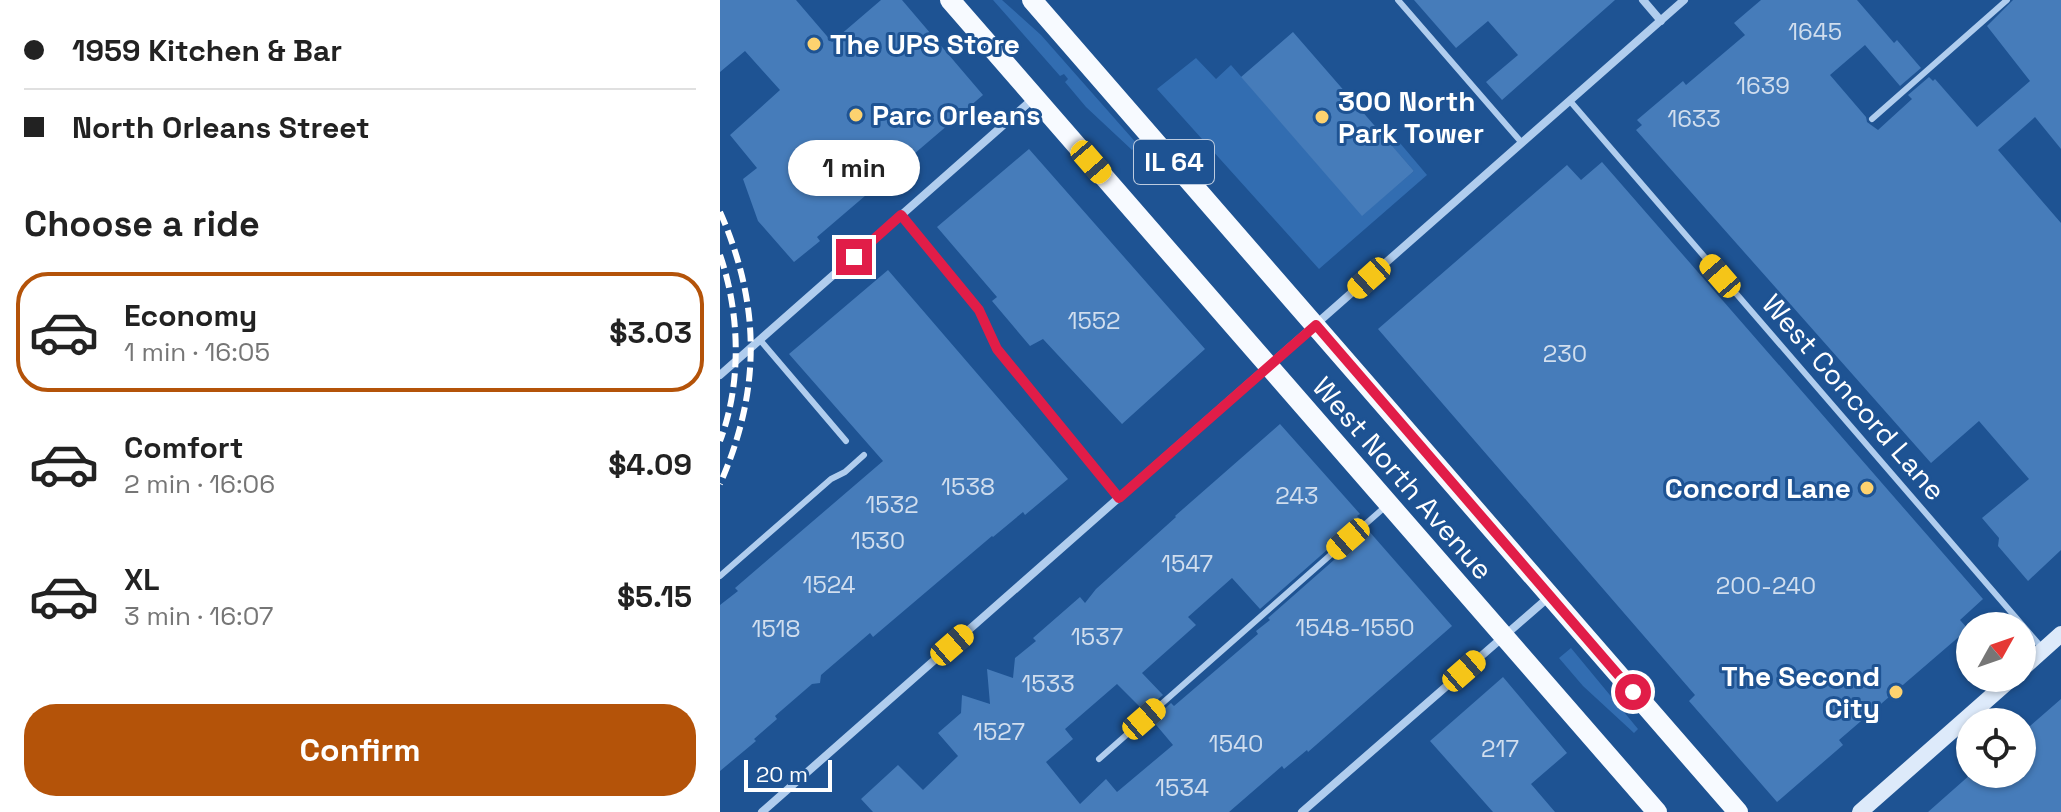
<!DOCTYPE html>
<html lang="en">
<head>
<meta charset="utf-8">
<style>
	body { margin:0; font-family:"Space Grotesk",sans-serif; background:#f6f6f6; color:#222; height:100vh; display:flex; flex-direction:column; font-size:30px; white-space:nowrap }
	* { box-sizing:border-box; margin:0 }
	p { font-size:26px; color:#767676 }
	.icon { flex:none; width:44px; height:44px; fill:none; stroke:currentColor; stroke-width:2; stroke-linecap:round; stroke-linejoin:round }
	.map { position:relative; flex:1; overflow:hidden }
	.drawer { display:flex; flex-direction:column; background:#fff; width:720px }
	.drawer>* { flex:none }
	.top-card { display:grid; align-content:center; height:176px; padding:0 24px; background:#fff }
	.needle { width:52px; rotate:50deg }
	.fabs { position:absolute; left:1236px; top:612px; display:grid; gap:16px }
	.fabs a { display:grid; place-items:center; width:80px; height:80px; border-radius:50%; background:#fff; box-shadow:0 2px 6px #0004; font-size:40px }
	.scale { position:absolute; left:24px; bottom:20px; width:88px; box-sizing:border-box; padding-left:8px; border:4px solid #fff; border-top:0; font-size:22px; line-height:28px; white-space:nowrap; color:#fff; -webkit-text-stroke:6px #1e5393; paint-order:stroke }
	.end { position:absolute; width:36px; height:36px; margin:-18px; border:10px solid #e11d48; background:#fff; box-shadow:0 0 0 4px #fff }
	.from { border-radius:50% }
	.bubble { position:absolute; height:56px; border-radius:28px; background:#fff; box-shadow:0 2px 6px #0004; font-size:26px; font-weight:800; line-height:56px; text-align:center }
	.car { position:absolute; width:24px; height:48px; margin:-24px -12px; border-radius:10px; box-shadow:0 0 6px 2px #0007; background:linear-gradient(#f5c518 24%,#345 0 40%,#f5c518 0 76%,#345 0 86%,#f5c518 0) }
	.top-card b { display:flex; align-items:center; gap:28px; height:76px; font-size:30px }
	.top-card b+b { border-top:2px solid #e0e0e0 }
	.top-card i { width:20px; height:20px; background:#222 }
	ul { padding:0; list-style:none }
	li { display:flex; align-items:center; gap:24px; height:120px; margin:0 16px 12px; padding:0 8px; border:4px solid transparent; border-radius:32px }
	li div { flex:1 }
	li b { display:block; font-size:30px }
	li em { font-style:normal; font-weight:800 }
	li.selected { border-color:#b45309 }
	li>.icon { width:72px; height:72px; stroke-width:1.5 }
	h2 { padding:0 24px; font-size:36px; line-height:96px }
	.button { display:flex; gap:16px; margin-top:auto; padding:16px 24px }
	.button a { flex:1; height:92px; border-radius:32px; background:#b45309; color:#fff; font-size:32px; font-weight:800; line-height:92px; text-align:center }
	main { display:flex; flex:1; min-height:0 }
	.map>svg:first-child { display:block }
	.green { fill:#326db1 }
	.building { fill:#467cba }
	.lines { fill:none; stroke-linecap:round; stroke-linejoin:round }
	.lane { stroke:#b0cdee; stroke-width:6 }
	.street { stroke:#b0cdee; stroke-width:8 }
	.secondary { stroke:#ddeafa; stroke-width:16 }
	.primary { stroke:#f7faff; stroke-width:20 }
	.rail { stroke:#fff; stroke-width:6; stroke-dasharray:14 6; stroke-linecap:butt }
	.route { stroke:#e11d48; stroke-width:10 }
	.poi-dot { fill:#fdd26f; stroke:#1e5393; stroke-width:3 }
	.labels { text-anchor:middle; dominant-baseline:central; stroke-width:6; stroke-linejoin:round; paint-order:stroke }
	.number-label { font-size:24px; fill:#d1deee }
	.shield { fill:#1e5393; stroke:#bccbdf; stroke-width:2 }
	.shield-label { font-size:26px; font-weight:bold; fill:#fff }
	.poi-label { font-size:28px; font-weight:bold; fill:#fff; stroke:#1e5393; text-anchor:start }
	.street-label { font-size:28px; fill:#fff; stroke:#1e5393 }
</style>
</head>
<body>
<main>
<section class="drawer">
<div class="top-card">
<b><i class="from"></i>1959 Kitchen &amp; Bar</b>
<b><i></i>North Orleans Street</b>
</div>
<h2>Choose a ride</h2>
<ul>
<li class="selected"><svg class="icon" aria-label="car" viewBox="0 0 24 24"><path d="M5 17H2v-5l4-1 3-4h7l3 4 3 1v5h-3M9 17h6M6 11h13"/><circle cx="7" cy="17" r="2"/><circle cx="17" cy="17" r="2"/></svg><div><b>Economy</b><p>1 min · 16:05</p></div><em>$3.03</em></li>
<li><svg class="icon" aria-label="car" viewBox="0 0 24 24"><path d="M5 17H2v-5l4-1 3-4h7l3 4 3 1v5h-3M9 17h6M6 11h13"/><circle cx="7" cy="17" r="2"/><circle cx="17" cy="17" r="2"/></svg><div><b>Comfort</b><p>2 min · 16:06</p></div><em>$4.09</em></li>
<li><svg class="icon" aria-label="car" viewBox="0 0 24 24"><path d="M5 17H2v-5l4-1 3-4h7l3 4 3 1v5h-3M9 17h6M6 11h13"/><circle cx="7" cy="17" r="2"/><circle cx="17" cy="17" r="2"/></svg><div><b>XL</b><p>3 min · 16:07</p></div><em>$5.15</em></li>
</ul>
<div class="button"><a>Confirm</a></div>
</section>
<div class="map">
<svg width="1341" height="812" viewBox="0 0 1341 812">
	<rect width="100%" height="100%" fill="#1e5393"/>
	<path class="green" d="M 273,0 L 282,0 L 321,35 L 418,145 L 412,150 L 366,107 L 345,82 L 348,79 L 344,74 L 340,76 Z
		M 476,58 L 496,79 L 511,65 L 642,215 L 694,171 L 663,136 L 669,130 L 707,175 L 599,269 L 437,89 Z
		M 851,648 L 918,729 L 914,733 L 863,686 L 839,658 Z"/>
	<path class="building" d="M 0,0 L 76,0 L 112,42 L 161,0 L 182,0 L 263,95 L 97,237 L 100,241 L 74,262 L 38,221 L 23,179 L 37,168 L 10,135 L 60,90 L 25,51 L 0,72 Z
		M 694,0 L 895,0 L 782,100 L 766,82 L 798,55 L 768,21 L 736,48 Z
		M 1041,0 L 1137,0 L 1174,43 L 1177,40 L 1201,68 L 1180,86 L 1145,45 L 1110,75 L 1146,117 L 1147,122 L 1158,130 L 1192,99 L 1188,95 L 1209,77 L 1213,81 L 1215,79 L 1257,127 L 1310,81 L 1267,26 L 1293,0 L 1341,0 L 1341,149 L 1315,117 L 1278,150 L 1341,223 L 1341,550 L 1308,581 L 1278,546 L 1279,538 L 1262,518 L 1309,479 L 1259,421 L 1211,463 L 916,130 L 922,125 L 917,120 L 963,81 L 966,85 L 1025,35 L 1014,23 Z
		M 573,32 L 694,171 L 642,216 L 521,77 Z
		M 309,149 L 485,349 L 402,424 L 323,339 L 310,346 L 272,301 L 277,297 L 217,227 Z
		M 882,162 L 1263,599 L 1240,620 L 1248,629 L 1119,740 L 1123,745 L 1057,802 L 969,701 L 975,695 L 658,329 L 847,165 L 861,180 Z
		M 168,270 L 348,479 L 305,515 L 303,512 L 273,537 L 272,536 L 153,637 L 150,633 L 101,675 L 100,683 L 92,684 L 55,716 L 57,719 L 34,739 L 36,741 L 0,771 L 0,605 L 18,591 L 15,588 L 163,461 L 69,354 Z
		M 560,424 L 640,514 L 637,516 L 641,520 L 540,609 L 512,578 L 468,617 L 476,625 L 422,673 L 443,695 L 424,711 L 397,684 L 345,729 L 353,739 L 326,762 L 360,804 L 386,779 L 397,792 L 453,745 L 432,720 L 451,703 L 454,706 L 538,634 L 536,631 L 550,620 L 548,618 L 648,530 L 732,626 L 588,752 L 587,750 L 564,769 L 562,766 L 509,812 L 153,812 L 141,799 L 178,765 L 203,790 L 238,756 L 218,733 L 241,713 L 242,695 L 270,704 L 267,669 L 293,678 L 295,658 L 316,641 L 313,638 L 360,597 L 365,603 L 376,589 L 456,517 L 455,516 Z
		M 783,677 L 847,753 L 811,784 L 835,812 L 773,812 L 710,741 Z
		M 1341,699 L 1341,812 L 1208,812 L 1251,774 L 1302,774 L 1302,733 Z"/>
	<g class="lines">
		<path class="lane" d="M 678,0 L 802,143
			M 850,101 L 1323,649
			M 1152,119 L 1287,0
			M 181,215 L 259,310 L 277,349 L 399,498
			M 40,340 L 126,441
			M 0,576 L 111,479 L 125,472 L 144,455
			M 379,759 L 666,506"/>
		<path class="street" d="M 923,0 L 941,21
			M 0,375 L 314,98
			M 42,812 L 964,0
			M 582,812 L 829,597"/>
		<path class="secondary" d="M 1302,669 L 1341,634
			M 1140,812 L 1292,678"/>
		<path class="primary" d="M 230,0 L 937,812
			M 312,0 L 1018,812"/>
		<path class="rail" d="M 0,212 C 41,305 41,391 0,484
			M 0,255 C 20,313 22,383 0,441"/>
	</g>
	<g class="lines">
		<path class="route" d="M 134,257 L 181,215 L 259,310 L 277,349 L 399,498 L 596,325 L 913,692"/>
	</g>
	<g class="poi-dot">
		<circle cx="94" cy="44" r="8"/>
		<circle cx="136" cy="115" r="8"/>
		<circle cx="602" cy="117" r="8"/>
		<circle cx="1147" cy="488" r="8"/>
		<circle cx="1176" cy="692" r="8"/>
	</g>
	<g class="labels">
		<g class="number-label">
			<text x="1095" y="31">1645</text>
			<text x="1043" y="85">1639</text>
			<text x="974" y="118">1633</text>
			<text x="374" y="320">1552</text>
			<text x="845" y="353">230</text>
			<text x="248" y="486">1538</text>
			<text x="577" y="495">243</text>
			<text x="172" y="504">1532</text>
			<text x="158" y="540">1530</text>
			<text x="467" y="563">1547</text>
			<text x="109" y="584">1524</text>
			<text x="1046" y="585">200-240</text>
			<text x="635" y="627">1548-1550</text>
			<text x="56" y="628">1518</text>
			<text x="377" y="636">1537</text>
			<text x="328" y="683">1533</text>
			<text x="279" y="731">1527</text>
			<text x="516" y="743">1540</text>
			<text x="780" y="748">217</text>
			<text x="462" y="787">1534</text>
		</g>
		<rect class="shield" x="414" y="140" width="80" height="44" rx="6"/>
		<g class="shield-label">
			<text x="454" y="162">IL 64</text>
		</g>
		<g class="poi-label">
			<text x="110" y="44">The UPS Store</text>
			<text x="618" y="101">300 North<tspan x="618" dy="32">Park Tower</tspan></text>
			<text x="152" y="115">Parc Orleans</text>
			<text x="1131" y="488" text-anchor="end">Concord Lane</text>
			<text x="1160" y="676" text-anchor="end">The Second<tspan x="1160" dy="32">City</tspan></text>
		</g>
		<g class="street-label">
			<text transform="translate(1134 397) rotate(49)">West Concord Lane</text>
			<text transform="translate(683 478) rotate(49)">West North Avenue</text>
		</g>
	</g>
</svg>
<div class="fabs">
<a><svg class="needle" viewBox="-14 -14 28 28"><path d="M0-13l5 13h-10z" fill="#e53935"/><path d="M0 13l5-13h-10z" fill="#767676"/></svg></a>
<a><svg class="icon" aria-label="locate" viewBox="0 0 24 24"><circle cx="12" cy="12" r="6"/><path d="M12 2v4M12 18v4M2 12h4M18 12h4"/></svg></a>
</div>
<div class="scale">20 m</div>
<i class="end from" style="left:913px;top:692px"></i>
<i class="end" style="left:134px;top:257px"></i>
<div class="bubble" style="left:68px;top:140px;width:132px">1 min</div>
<i class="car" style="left:371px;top:162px;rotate:139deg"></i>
<i class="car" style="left:1000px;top:276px;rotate:319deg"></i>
<i class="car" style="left:649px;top:278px;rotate:228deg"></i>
<i class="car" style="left:628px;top:539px;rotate:229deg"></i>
<i class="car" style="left:232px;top:645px;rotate:49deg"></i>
<i class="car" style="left:744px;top:671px;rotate:49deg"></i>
<i class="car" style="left:424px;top:719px;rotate:49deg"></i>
</div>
</main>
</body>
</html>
